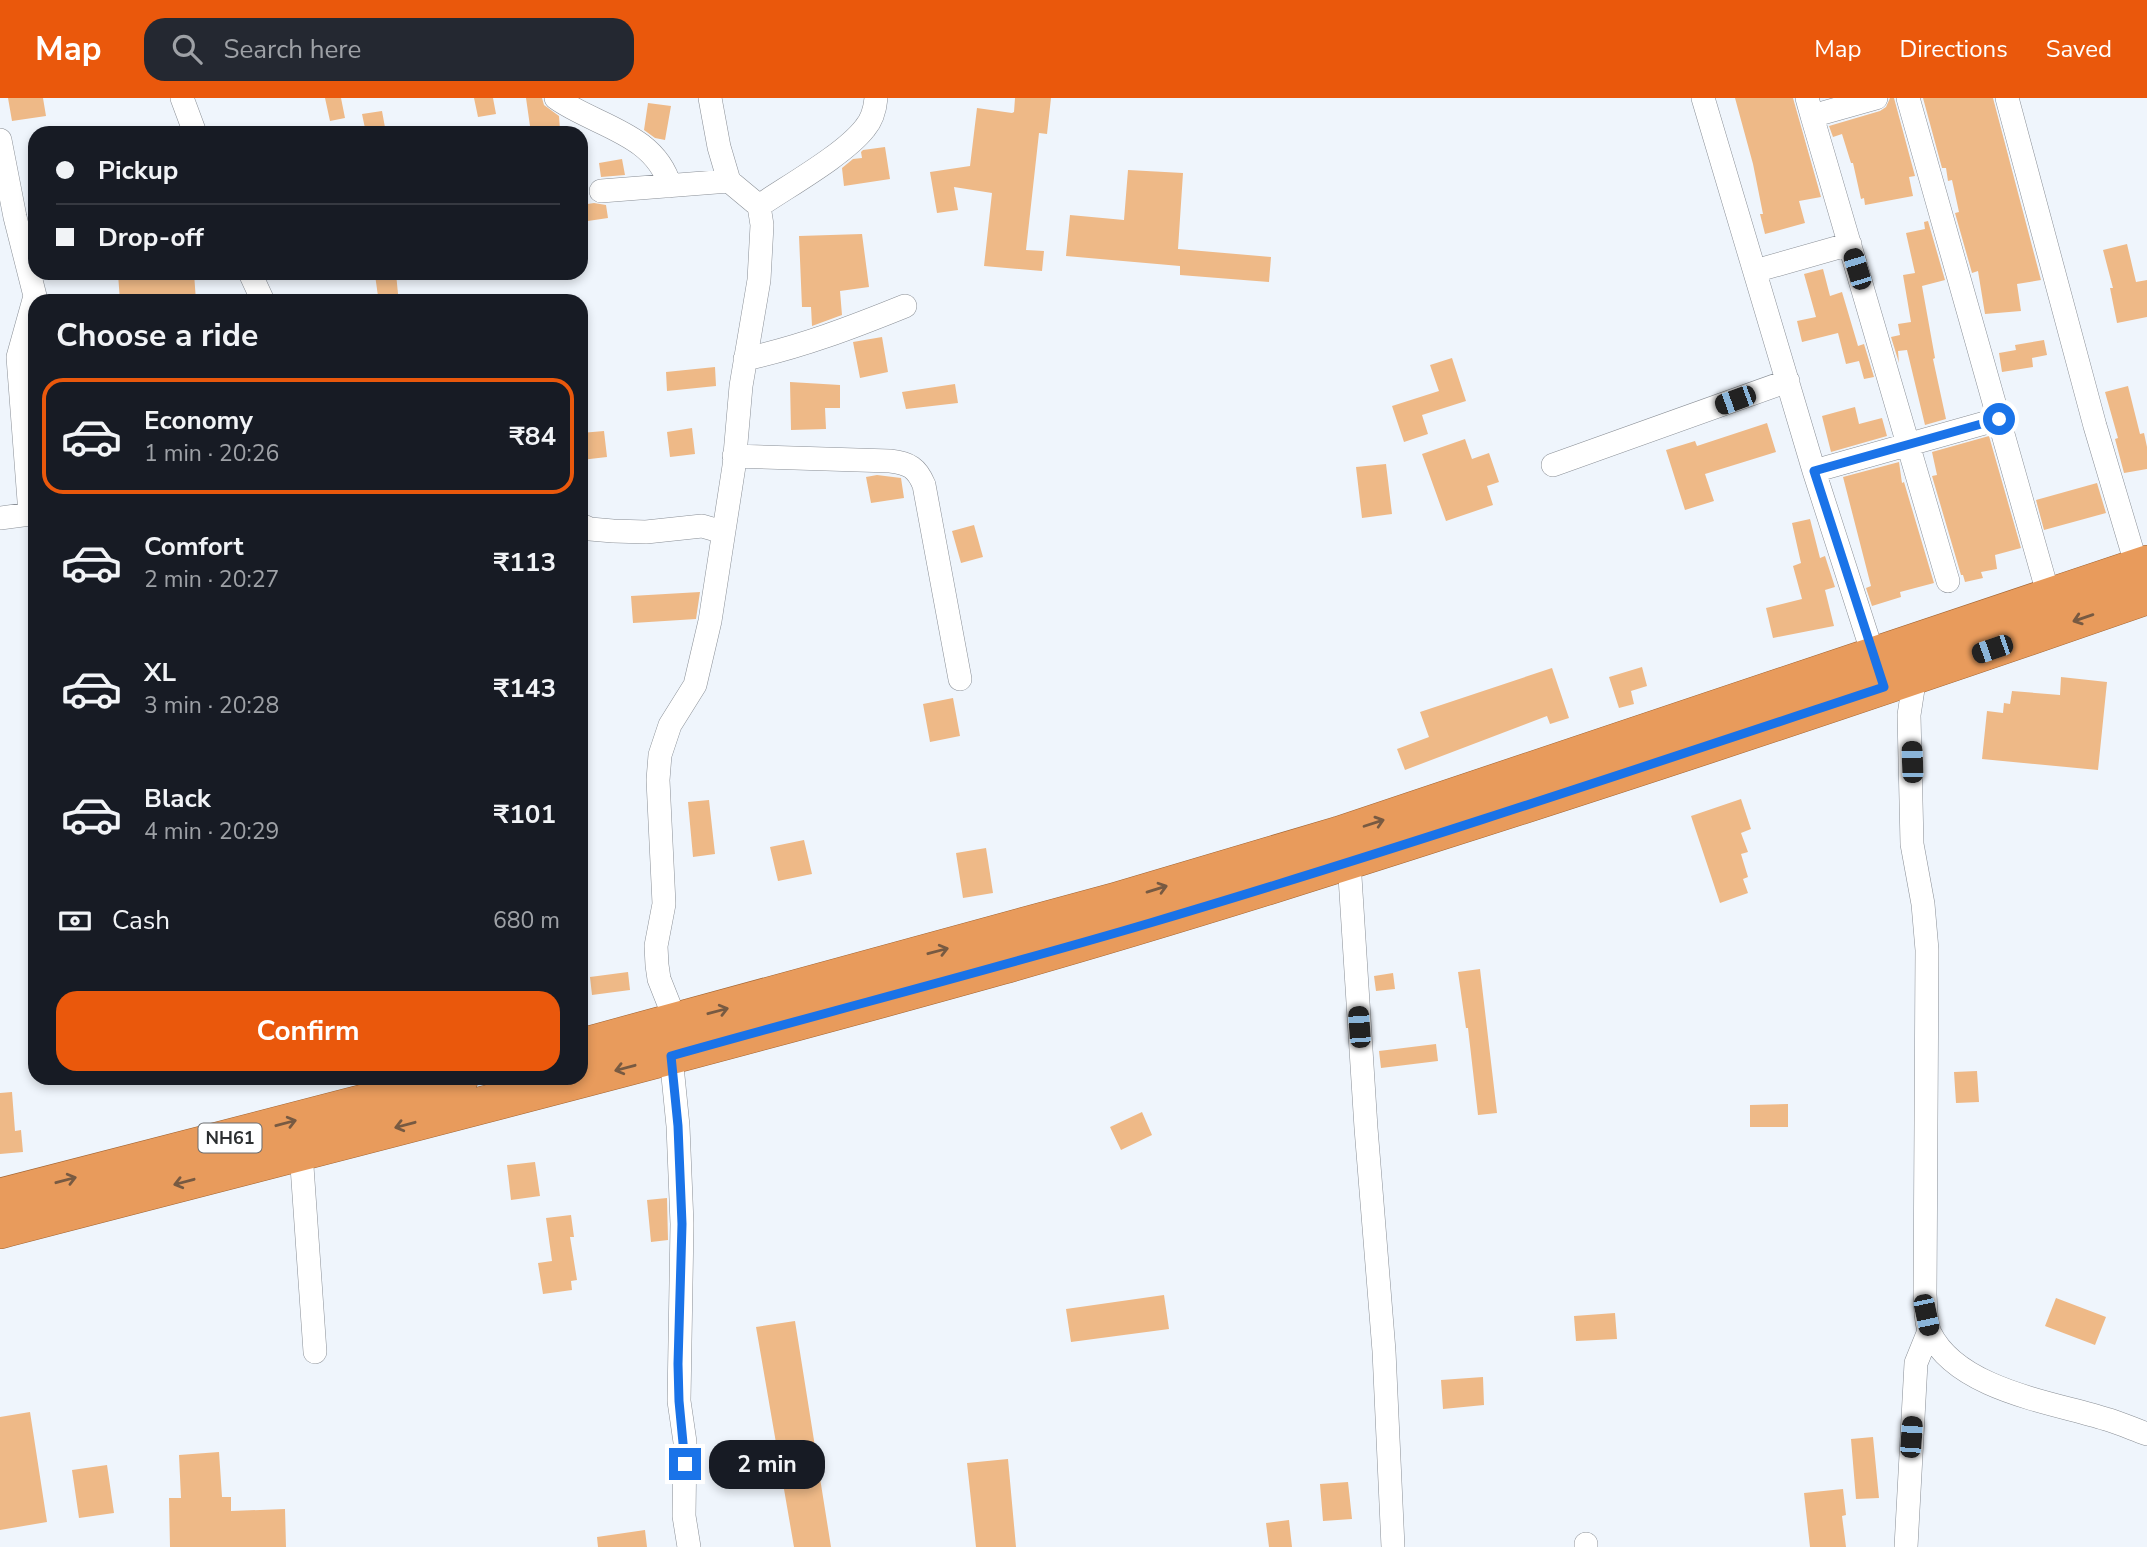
<!DOCTYPE html>
<html lang="en">
<head>
<meta charset="utf-8">
<style>
	body { margin:0; font-family:"Nunito Sans",sans-serif; background:#242831; color:#f1f3f6; height:100vh; display:flex; flex-direction:column; font-size:26px; white-space:nowrap }
	* { box-sizing:border-box; margin:0 }
	p { font-size:23px; color:#9ea1a6 }
	.icon { flex:none; width:38px; height:38px; fill:none; stroke:currentColor; stroke-width:2; stroke-linecap:round; stroke-linejoin:round }
	.map { position:relative; flex:1; overflow:hidden }
	.drawer { position:absolute; left:28px; top:196px; width:560px; height:791px; display:flex; flex-direction:column; background:#171b24; border-radius:21px; box-shadow:0 4px 10px #0003 }
	.drawer>* { flex:none }
	.top-card { position:absolute; left:28px; top:28px; width:560px; height:154px; border-radius:21px; box-shadow:0 4px 10px #0003; display:grid; align-content:center; height:154px; padding:0 28px; background:#171b24 }
	.end { position:absolute; width:32px; height:32px; margin:-16px; border:9px solid #1a73e8; background:#fff; box-shadow:0 0 0 4px #fff }
	.from { border-radius:50% }
	.bubble { position:absolute; height:49px; border-radius:21px; background:#171b24; box-shadow:0 4px 10px #0003; font-size:23px; font-weight:700; line-height:49px; text-align:center }
	.car { position:absolute; width:21px; height:42px; margin:-21px -10px; border-radius:9px; box-shadow:0 0 5px 2px #0007; background:linear-gradient(#222 24%,#8ab4d8 0 40%,#222 0 76%,#8ab4d8 0 86%,#222 0) }
	.top-card b { display:flex; align-items:center; gap:24px; height:66px; font-size:26px }
	.top-card b+b { border-top:2px solid #363941 }
	.top-card i { width:18px; height:18px; background:#f1f3f6 }
	ul { padding:0; list-style:none }
	li { display:flex; align-items:center; gap:21px; height:116px; margin:0 14px 10px; padding:0 14px; border:4px solid transparent; border-radius:21px }
	li div { flex:1 }
	li b { display:block; font-size:26px }
	li em { font-style:normal; font-weight:700 }
	li.current { border-color:#ea580c }
	li>.icon { width:63px; height:63px; stroke-width:1.5 }
	h2 { padding:0 28px; font-size:32px; line-height:84px }
	.pay { display:flex; align-items:center; gap:18px; height:77px; padding:0 28px; font-size:26px }
	.pay p { margin-inline-start:auto }
	.button { display:flex; gap:14px; margin-top:auto; padding:14px 28px }
	.button a { flex:1; height:80px; border-radius:21px; background:#ea580c; color:#fff; font-size:28px; font-weight:700; line-height:80px; text-align:center }
	header { display:flex; align-items:center; gap:42px; box-sizing:border-box; height:98px; padding:0 35px; background:#ea580c; color:#fff }
	header strong { font-size:33px }
	nav { display:flex; gap:38px; margin-inline-start:auto; font-size:24px }
	.search { width:490px; height:63px; background:#242831; display:flex; align-items:center; gap:18px; box-sizing:border-box; padding:0 24px; border-radius:21px; color:#9ea1a6; font-size:26px }
	.map>svg:first-child { display:block }
	.building { fill:#eeb987 }
	.lines { fill:none; stroke-linecap:round; stroke-linejoin:round }
	.minor-casing { stroke:#8a8f96; stroke-width:24 }
	.trunk-casing { stroke:#a26533; stroke-width:38 }
	.minor { stroke:#fff; stroke-width:23 }
	.trunk { stroke:#e89b5c; stroke-width:37 }
	.oneway { stroke:#775a42 }
	.route { stroke:#1a73e8; stroke-width:9 }
	.labels { text-anchor:middle; dominant-baseline:central; stroke-width:5; stroke-linejoin:round; paint-order:stroke }
	.shield { fill:#fff; stroke:#6b6d6f; stroke-width:2 }
	.shield-label { font-size:18px; font-weight:bold; fill:#2c2f31 }
</style>
</head>
<body>
<header>
<strong>Map</strong>
<div class="search"><svg class="icon" aria-label="search" viewBox="0 0 24 24"><circle cx="10" cy="10" r="6"/><path d="M15 15l6 6"/></svg>Search here</div>
<nav><a>Map</a><a>Directions</a><a>Saved</a></nav>
</header>
<div class="map">
<svg width="2147" height="1449" viewBox="0 0 2147 1449">
	<rect width="100%" height="100%" fill="#eff5fc"/>
	<path class="building" d="M 8,0 L 43,0 L 46,18 L 12,23 Z
		M 325,0 L 341,0 L 345,20 L 330,23 Z
		M 474,0 L 493,0 L 496,16 L 478,19 Z
		M 526,0 L 542,0 L 544,7 L 559,18 L 560,32 L 531,35 Z
		M 1015,0 L 1051,0 L 1047,36 L 1039,35 L 1026,152 L 1044,153 L 1042,173 L 984,168 L 992,95 L 954,89 L 958,112 L 937,115 L 930,74 L 970,68 L 977,10 L 1012,15 L 1014,14 Z
		M 1735,0 L 1793,0 L 1821,99 L 1799,103 L 1805,125 L 1765,136 L 1760,116 L 1763,116 L 1753,66 Z
		M 1890,0 L 1894,0 L 1915,78 L 1909,79 L 1913,98 L 1865,107 L 1864,100 L 1861,101 L 1853,65 L 1851,65 L 1842,36 L 1833,39 L 1829,28 L 1880,13 L 1886,9 Z
		M 1923,0 L 1993,0 L 2041,182 L 2017,186 L 2021,213 L 1985,216 L 1978,173 L 1972,175 L 1955,115 L 1959,114 L 1952,82 L 1948,83 L 1946,70 L 1942,70 Z
		M 648,5 L 671,8 L 665,42 L 655,40 L 644,32 Z
		M 382,13 L 386,35 L 366,35 L 362,16 Z
		M 885,49 L 890,81 L 844,88 L 842,70 L 853,61 L 862,60 L 861,54 L 863,52 Z
		M 622,61 L 625,77 L 601,79 L 599,65 Z
		M 1128,72 L 1183,75 L 1178,151 L 1271,159 L 1269,184 L 1180,177 L 1180,168 L 1066,158 L 1070,117 L 1124,122 Z
		M 594,105 L 606,107 L 608,120 L 581,124 L 581,107 Z
		M 1928,123 L 1945,182 L 1922,188 L 1935,260 L 1933,261 L 1946,321 L 1925,327 L 1907,252 L 1898,253 L 1899,265 L 1891,239 L 1900,237 L 1898,226 L 1911,224 L 1903,177 L 1915,175 L 1906,135 L 1925,131 L 1924,124 Z
		M 862,136 L 869,189 L 840,193 L 842,217 L 812,228 L 811,209 L 802,209 L 799,138 Z
		M 2127,146 L 2136,184 L 2147,182 L 2147,219 L 2117,225 L 2110,190 L 2113,190 L 2103,152 Z
		M 1823,171 L 1830,198 L 1842,194 L 1858,248 L 1864,246 L 1874,279 L 1864,281 L 1859,263 L 1846,266 L 1838,235 L 1802,244 L 1797,223 L 1816,219 L 1804,176 Z
		M 130,175 L 194,175 L 196,203 L 120,203 L 118,176 Z
		M 396,175 L 398,196 L 378,198 L 375,177 Z
		M 882,239 L 888,274 L 860,280 L 853,244 Z
		M 2044,242 L 2047,257 L 2032,260 L 2033,269 L 2002,274 L 1999,255 L 2016,252 L 2015,247 Z
		M 1452,260 L 1466,303 L 1422,317 L 1428,336 L 1404,344 L 1392,308 L 1439,293 L 1430,267 Z
		M 715,269 L 716,288 L 667,293 L 666,274 Z
		M 790,284 L 840,287 L 840,310 L 825,310 L 826,331 L 791,332 Z
		M 955,286 L 958,305 L 906,311 L 902,294 Z
		M 2128,288 L 2140,336 L 2144,335 L 2147,349 L 2147,371 L 2124,375 L 2115,341 L 2118,340 L 2105,294 Z
		M 1855,309 L 1859,326 L 1882,320 L 1887,338 L 1831,354 L 1822,318 Z
		M 1767,325 L 1776,354 L 1705,376 L 1714,403 L 1685,412 L 1666,352 L 1695,343 L 1697,348 Z
		M 692,330 L 695,356 L 670,359 L 667,334 Z
		M 604,333 L 607,359 L 581,362 L 581,335 Z
		M 1989,338 L 2021,450 L 1995,457 L 1997,471 L 1981,474 L 1983,480 L 1965,484 L 1963,477 L 1961,477 L 1932,378 L 1937,377 L 1932,354 Z
		M 1465,341 L 1472,361 L 1489,355 L 1499,384 L 1487,388 L 1493,407 L 1446,423 L 1422,356 Z
		M 1899,364 L 1902,385 L 1904,384 L 1934,485 L 1900,494 L 1901,499 L 1872,508 L 1866,490 L 1871,488 L 1843,379 Z
		M 1386,366 L 1392,416 L 1362,420 L 1356,369 Z
		M 877,377 L 901,380 L 904,400 L 871,405 L 866,379 Z
		M 2097,385 L 2106,415 L 2044,432 L 2036,402 Z
		M 1810,421 L 1820,460 L 1825,458 L 1835,489 L 1825,492 L 1834,528 L 1773,540 L 1766,510 L 1802,501 L 1793,468 L 1801,465 L 1792,425 Z
		M 974,427 L 983,459 L 961,465 L 952,433 Z
		M 700,494 L 696,521 L 633,525 L 631,498 Z
		M 1642,569 L 1647,588 L 1631,593 L 1634,606 L 1619,610 L 1609,579 Z
		M 1552,570 L 1569,620 L 1550,626 L 1547,618 L 1405,672 L 1397,651 L 1429,639 L 1420,614 Z
		M 2061,579 L 2107,584 L 2098,672 L 1982,661 L 1987,613 L 2003,615 L 2004,605 L 2010,606 L 2012,593 L 2060,597 Z
		M 953,600 L 960,638 L 930,644 L 923,606 Z
		M 1741,701 L 1751,731 L 1741,735 L 1748,754 L 1741,756 L 1748,779 L 1743,781 L 1748,795 L 1720,805 L 1691,718 Z
		M 709,702 L 715,756 L 693,759 L 688,704 Z
		M 804,742 L 812,776 L 778,783 L 770,749 Z
		M 986,750 L 993,795 L 963,800 L 956,755 Z
		M 1480,871 L 1497,1015 L 1478,1017 L 1468,930 L 1466,930 L 1458,874 Z
		M 628,874 L 630,892 L 592,897 L 590,879 Z
		M 1393,875 L 1395,891 L 1376,893 L 1374,878 Z
		M 1436,946 L 1438,963 L 1381,970 L 1379,953 Z
		M 1977,973 L 1979,1004 L 1956,1005 L 1954,974 Z
		M 12,994 L 15,1033 L 21,1032 L 23,1054 L 0,1056 L 0,995 Z
		M 1788,1006 L 1788,1029 L 1750,1029 L 1750,1007 Z
		M 1142,1014 L 1152,1037 L 1121,1052 L 1110,1029 Z
		M 535,1064 L 540,1098 L 511,1102 L 507,1067 Z
		M 667,1100 L 668,1142 L 651,1144 L 647,1102 Z
		M 571,1117 L 574,1139 L 570,1139 L 577,1182 L 571,1183 L 572,1192 L 543,1196 L 538,1165 L 552,1163 L 546,1120 Z
		M 1164,1197 L 1169,1231 L 1071,1244 L 1066,1211 Z
		M 2056,1200 L 2106,1219 L 2095,1247 L 2045,1228 Z
		M 1615,1215 L 1617,1241 L 1576,1243 L 1574,1218 Z
		M 795,1223 L 831,1449 L 794,1449 L 756,1229 Z
		M 1483,1279 L 1484,1307 L 1443,1311 L 1441,1282 Z
		M 30,1314 L 47,1424 L 0,1432 L 0,1319 Z
		M 1873,1339 L 1879,1400 L 1856,1401 L 1851,1341 Z
		M 219,1354 L 222,1399 L 231,1399 L 231,1413 L 285,1411 L 286,1449 L 170,1449 L 169,1400 L 181,1400 L 179,1357 Z
		M 1008,1361 L 1016,1449 L 976,1449 L 967,1365 Z
		M 107,1367 L 114,1415 L 79,1420 L 72,1372 Z
		M 1348,1384 L 1352,1421 L 1323,1423 L 1320,1386 Z
		M 1843,1391 L 1846,1417 L 1842,1418 L 1846,1449 L 1810,1449 L 1804,1395 Z
		M 1289,1422 L 1292,1449 L 1269,1449 L 1266,1425 Z
		M 645,1432 L 647,1449 L 598,1449 L 597,1439 Z"/>
	<g class="lines">
		<defs>
			<path id="minor" d="M 182,0 L 195,35
				M 556,0 C 595,28 655,35 670,88
				M 710,0 L 719,49 L 729,83
				M 1703,0 L 1814,373 L 1877,569
				M 1807,0 L 1812,18 L 1876,0
				M 1908,0 L 2049,499
				M 2007,0 L 2095,328 L 2137,469
				M 1812,18 L 1948,483
				M 0,42 L 15,119 L 35,198 L 18,259 L 30,416 L 0,420
				M 601,93 L 729,83 L 759,108 L 762,127 L 759,182 L 741,288 L 734,368 L 710,523 L 695,587 L 670,627 L 660,657 L 658,682 L 664,806 L 656,848 L 657,867 L 659,881 L 680,934
				M 759,108 C 788,88 844,57 865,30 C 872,22 875,11 876,0
				M 1755,173 L 1850,146
				M 250,175 L 263,203
				M 745,261 C 801,249 853,229 905,208
				M 734,358 L 890,363 C 909,365 917,370 924,387 L 960,581
				M 1553,367 L 1788,283
				M 1814,373 L 1999,321
				M 581,427 L 590,431 L 613,433 L 646,434 L 702,428 L 723,434
				M 1915,578 L 1909,617 L 1912,746 L 1923,806 L 1927,852 L 1925,1197 C 1926,1209 1925,1224 1930,1235 C 1958,1292 2052,1304 2106,1321 C 2120,1325 2133,1331 2147,1336
				M 1349,763 L 1366,1030 L 1384,1253 L 1393,1449
				M 671,958 L 678,1028 L 682,1126 L 679,1303 L 685,1344 L 684,1418 L 689,1449
				M 301,1054 L 315,1254
				M 1586,1446 L 1586,1449
				M 1906,1449 L 1916,1265 L 1929,1233"/>
			<path id="trunk" d="M 581,949 L 1116,803 L 1339,737 L 2147,466
				M 0,1099 L 460,980
				M 0,1132 C 334,1045 669,961 1001,868 C 1149,826 1296,780 1442,733 C 1678,658 1913,579 2147,498"/>
		</defs>
		<use href="#minor" class="minor-casing"/>
		<use href="#trunk" class="trunk-casing"/>
		<use href="#minor" class="minor"/>
		<use href="#trunk" class="trunk"/>
	</g>
	<defs><path id="oneway-shaft" d="M-6 0H5M1.5-3L5.5 0L1.5 3" fill="none" stroke-width="1.6" stroke-linecap="round" stroke-linejoin="round" transform="scale(1.75)"/></defs>
	<g class="oneway">
		<use href="#oneway-shaft" transform="translate(2083 520) rotate(161)"/>
		<use href="#oneway-shaft" transform="translate(1374 725) rotate(-18)"/>
		<use href="#oneway-shaft" transform="translate(1157 791) rotate(-17)"/>
		<use href="#oneway-shaft" transform="translate(938 853) rotate(-15)"/>
		<use href="#oneway-shaft" transform="translate(718 913) rotate(-15)"/>
		<use href="#oneway-shaft" transform="translate(625 970) rotate(165)"/>
		<use href="#oneway-shaft" transform="translate(286 1025) rotate(-15)"/>
		<use href="#oneway-shaft" transform="translate(405 1027) rotate(165)"/>
		<use href="#oneway-shaft" transform="translate(66 1082) rotate(-15)"/>
		<use href="#oneway-shaft" transform="translate(184 1084) rotate(165)"/>
	</g>
	<g class="lines">
		<path class="route" d="M 685,1366 L 679,1303 L 678,1266 L 682,1126 L 678,1028 L 671,958 C 830,913 991,872 1150,825 C 1396,752 1640,670 1884,589 L 1814,373 L 1999,321"/>
	</g>
	<g class="labels">
		<rect class="shield" x="198.5" y="1025.5" width="63" height="29" rx="5"/>
		<g class="shield-label">
			<text x="230" y="1040">NH61</text>
		</g>
	</g>
</svg>
<i class="end from" style="left:1999px;top:321px"></i>
<i class="end" style="left:685px;top:1366px"></i>
<div class="bubble" style="left:709px;top:1342px;width:116px">2 min</div>
<i class="car" style="left:1857px;top:171px;rotate:343deg"></i>
<i class="car" style="left:1735px;top:302px;rotate:250deg"></i>
<i class="car" style="left:1992px;top:551px;rotate:251deg"></i>
<i class="car" style="left:1912px;top:664px;rotate:358deg"></i>
<i class="car" style="left:1359px;top:929px;rotate:356deg"></i>
<i class="car" style="left:1926px;top:1217px;rotate:168deg"></i>
<i class="car" style="left:1911px;top:1339px;rotate:4deg"></i>
<div class="top-card">
<b><i class="from"></i>Pickup</b>
<b><i></i>Drop-off</b>
</div>
<section class="drawer">
<h2>Choose a ride</h2>
<ul>
<li class="current"><svg class="icon" aria-label="car" viewBox="0 0 24 24"><path d="M5 17H2v-5l4-1 3-4h7l3 4 3 1v5h-3M9 17h6M6 11h13"/><circle cx="7" cy="17" r="2"/><circle cx="17" cy="17" r="2"/></svg><div><b>Economy</b><p>1 min · 20:26</p></div><em>₹84</em></li>
<li><svg class="icon" aria-label="car" viewBox="0 0 24 24"><path d="M5 17H2v-5l4-1 3-4h7l3 4 3 1v5h-3M9 17h6M6 11h13"/><circle cx="7" cy="17" r="2"/><circle cx="17" cy="17" r="2"/></svg><div><b>Comfort</b><p>2 min · 20:27</p></div><em>₹113</em></li>
<li><svg class="icon" aria-label="car" viewBox="0 0 24 24"><path d="M5 17H2v-5l4-1 3-4h7l3 4 3 1v5h-3M9 17h6M6 11h13"/><circle cx="7" cy="17" r="2"/><circle cx="17" cy="17" r="2"/></svg><div><b>XL</b><p>3 min · 20:28</p></div><em>₹143</em></li>
<li><svg class="icon" aria-label="car" viewBox="0 0 24 24"><path d="M5 17H2v-5l4-1 3-4h7l3 4 3 1v5h-3M9 17h6M6 11h13"/><circle cx="7" cy="17" r="2"/><circle cx="17" cy="17" r="2"/></svg><div><b>Black</b><p>4 min · 20:29</p></div><em>₹101</em></li>
</ul>
<div class="pay"><svg class="icon" aria-label="cash" viewBox="0 0 24 24"><path d="M3 7h18v10H3z"/><circle cx="12" cy="12" r="2"/></svg>Cash<p>680 m</p></div>
<div class="button"><a>Confirm</a></div>
</section>
</div>
</body>
</html>
